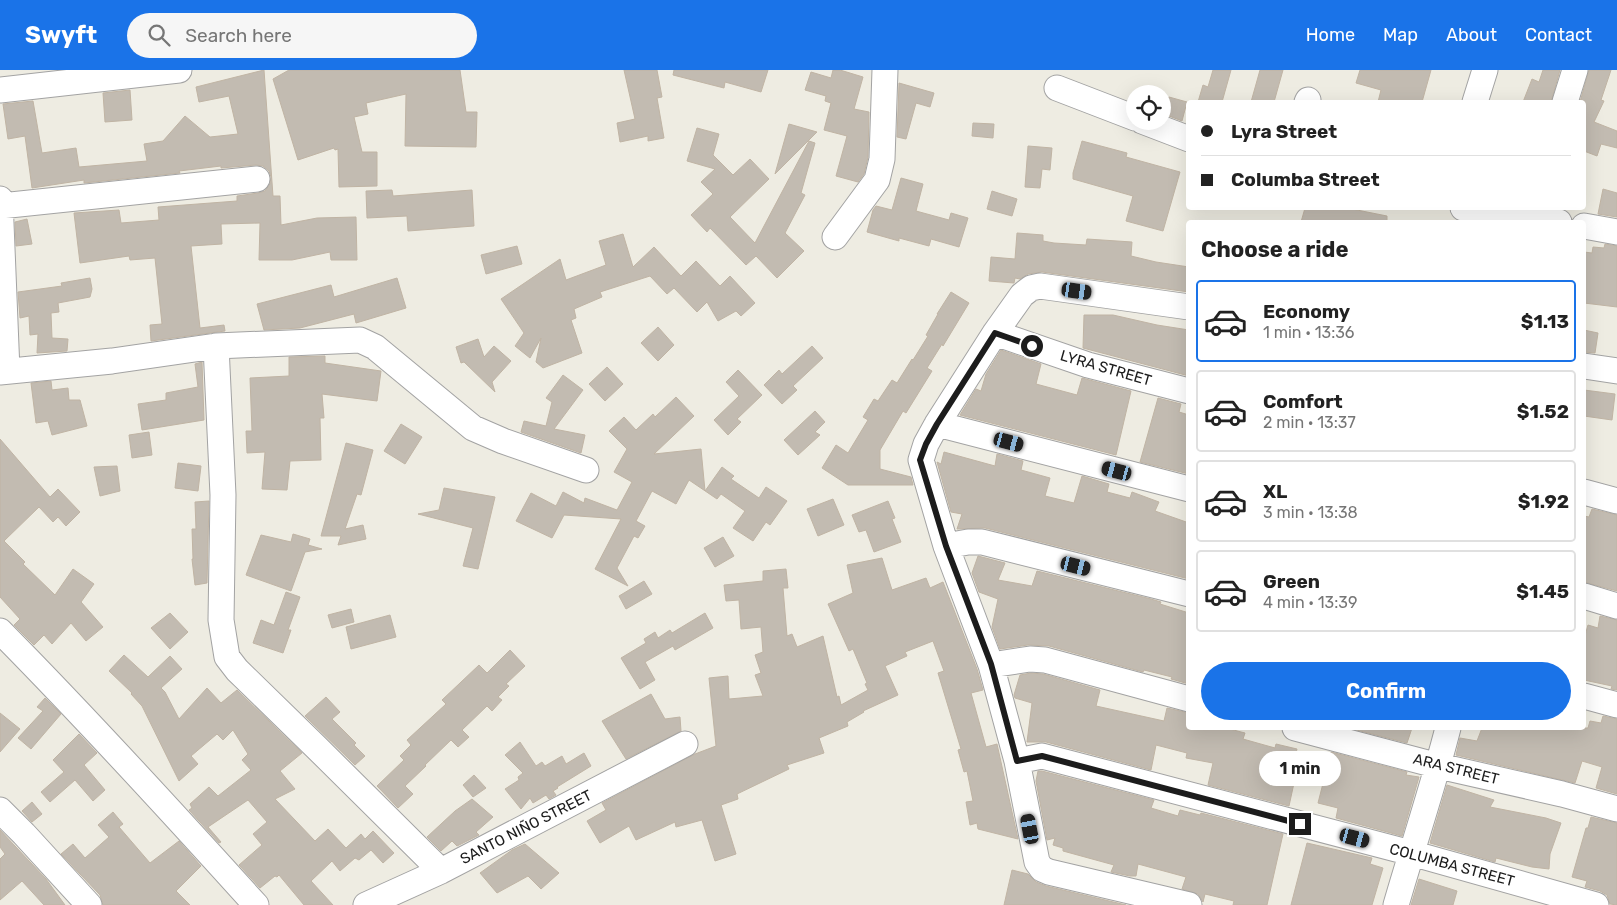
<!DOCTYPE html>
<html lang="en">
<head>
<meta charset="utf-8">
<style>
	body { margin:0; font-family:Rubik,sans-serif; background:#f6f6f6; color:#222; height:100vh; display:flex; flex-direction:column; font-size:19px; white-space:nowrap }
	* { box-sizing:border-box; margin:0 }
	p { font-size:16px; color:#767676 }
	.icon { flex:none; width:28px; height:28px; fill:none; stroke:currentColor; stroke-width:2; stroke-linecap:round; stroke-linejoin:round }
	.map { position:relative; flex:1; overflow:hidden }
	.details { position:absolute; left:1186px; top:150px; width:400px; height:510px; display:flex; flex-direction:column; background:#fff; border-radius:5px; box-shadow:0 5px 20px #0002 }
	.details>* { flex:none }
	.guide { position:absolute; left:1186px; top:30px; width:400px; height:110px; border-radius:5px; box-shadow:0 5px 20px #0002; display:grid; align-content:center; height:110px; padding:0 15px; background:#fff }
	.fabs { position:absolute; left:1126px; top:15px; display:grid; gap:10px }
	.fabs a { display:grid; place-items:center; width:45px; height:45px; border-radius:50%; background:#fff; box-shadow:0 5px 20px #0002; font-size:25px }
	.end { position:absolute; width:22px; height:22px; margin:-11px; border:6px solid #1c1c1c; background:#fff; box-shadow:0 0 0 2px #fff }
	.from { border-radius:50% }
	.bubble { position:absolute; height:35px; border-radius:18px; background:#fff; box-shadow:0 5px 20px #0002; font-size:16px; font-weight:700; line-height:35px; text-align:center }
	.car { position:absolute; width:15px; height:30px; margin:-15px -8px; border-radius:6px; box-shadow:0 0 4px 1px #0007; background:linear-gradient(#222 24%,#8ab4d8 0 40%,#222 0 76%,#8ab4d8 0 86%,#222 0) }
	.guide b { display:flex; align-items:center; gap:18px; height:48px; font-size:19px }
	.guide b+b { border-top:1px solid #e0e0e0 }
	.guide i { width:12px; height:12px; background:#222 }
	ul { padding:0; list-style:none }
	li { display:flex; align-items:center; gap:15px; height:82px; margin:0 10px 8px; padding:0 5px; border:2px solid #e0e0e0; border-radius:5px }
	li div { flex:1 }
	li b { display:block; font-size:19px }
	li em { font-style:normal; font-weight:700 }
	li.on { border-color:#1a73e8 }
	li>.icon { width:45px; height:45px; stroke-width:1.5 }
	h2 { padding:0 15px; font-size:22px; line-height:60px }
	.cta { display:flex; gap:10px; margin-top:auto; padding:10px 15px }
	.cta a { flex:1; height:58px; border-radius:30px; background:#1a73e8; color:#fff; font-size:20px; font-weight:700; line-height:58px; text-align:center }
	header { display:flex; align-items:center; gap:30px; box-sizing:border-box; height:70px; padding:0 25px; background:#1a73e8; color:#fff }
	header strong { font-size:24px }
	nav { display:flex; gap:28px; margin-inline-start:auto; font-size:18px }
	.search { width:350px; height:45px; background:#f6f6f6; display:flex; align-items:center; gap:12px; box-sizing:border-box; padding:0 18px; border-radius:28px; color:#767676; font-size:19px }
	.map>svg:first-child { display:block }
	.building { fill:#c2bbb1; stroke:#c0b4a4 }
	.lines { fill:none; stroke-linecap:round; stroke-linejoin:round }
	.minor-casing { stroke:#a3a3a3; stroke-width:27 }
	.minor { stroke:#fff; stroke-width:25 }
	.route { stroke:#1c1c1c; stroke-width:6 }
	.labels { text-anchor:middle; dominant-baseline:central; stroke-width:4; stroke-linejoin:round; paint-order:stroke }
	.street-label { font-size:15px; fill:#1c1c1c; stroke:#fff }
</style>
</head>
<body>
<header>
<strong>Swyft</strong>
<div class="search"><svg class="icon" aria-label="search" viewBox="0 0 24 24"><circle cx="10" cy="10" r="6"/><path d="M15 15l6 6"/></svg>Search here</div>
<nav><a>Home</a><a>Map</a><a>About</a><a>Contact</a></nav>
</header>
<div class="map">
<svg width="1617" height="835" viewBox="0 0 1617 835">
	<rect width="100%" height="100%" fill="#eeece2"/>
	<path class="building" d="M 264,0 L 273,126 L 280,126 L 281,155 L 317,148 L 356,147 L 357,190 L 331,190 L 330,182 L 292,190 L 259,190 L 260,153 L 221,154 L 222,174 L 191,176 L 200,258 L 224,255 L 225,261 L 151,271 L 150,255 L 162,254 L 155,188 L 130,190 L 129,186 L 80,193 L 74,143 L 119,140 L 121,153 L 159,150 L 158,137 L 237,131 L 237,126 L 258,123 L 265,121 L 270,114 L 271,107 L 269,101 L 263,96 L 256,95 L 221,98 L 221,96 L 179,101 L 180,103 L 84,113 L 84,110 L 32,118 L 25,66 L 8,69 L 3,34 L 33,31 L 42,83 L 76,78 L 79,97 L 147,91 L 144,74 L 163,71 L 185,46 L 210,67 L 238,64 L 229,26 L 199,32 L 196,17 Z
		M 289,0 L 460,0 L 466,42 L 477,42 L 476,77 L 405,76 L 406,24 L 366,33 L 368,44 L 354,47 L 362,82 L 377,82 L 377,116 L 339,117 L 338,79 L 335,80 L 334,78 L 298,90 L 273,9 Z
		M 624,0 L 657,0 L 662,27 L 657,28 L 664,68 L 648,71 L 648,66 L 620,72 L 617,53 L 635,49 Z
		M 674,0 L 768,0 L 761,22 L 725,12 L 724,18 L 673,5 Z
		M 833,0 L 840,0 L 863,7 L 854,39 L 869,42 L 868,87 L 864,104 L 858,112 L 836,106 L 847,66 L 824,60 L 831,33 L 825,31 L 826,26 L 805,20 L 811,2 L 831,8 Z
		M 1213,0 L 1231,0 L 1222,32 L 1198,32 L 1203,15 L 1208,17 Z
		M 1260,0 L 1283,0 L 1274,32 L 1251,32 Z
		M 1360,0 L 1431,0 L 1422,32 L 1378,32 L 1381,20 L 1356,13 Z
		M 1543,0 L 1560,0 L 1551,32 L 1523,32 L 1532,9 L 1539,12 Z
		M 1589,0 L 1611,0 L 1601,30 L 1604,31 L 1594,52 L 1617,61 L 1617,78 L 1601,74 L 1597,86 L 1584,81 L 1584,32 L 1580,32 Z
		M 899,13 L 934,23 L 930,37 L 916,33 L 906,69 L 897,67 Z
		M 130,20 L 132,50 L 105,52 L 103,23 Z
		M 1169,27 L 1187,32 L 1182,51 L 1164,44 Z
		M 973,53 L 994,54 L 993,68 L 972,66 Z
		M 789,54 L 817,62 L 775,104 Z
		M 697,58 L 719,64 L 713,85 L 733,105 L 750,89 L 769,109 L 730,147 L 755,173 L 809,71 L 815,73 L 801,123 L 805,125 L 785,163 L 804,181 L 777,208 L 756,186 L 746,195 L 710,158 L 707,162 L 691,145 L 713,124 L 701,112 L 715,99 L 687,91 Z
		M 1082,71 L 1127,83 L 1126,87 L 1180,102 L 1163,161 L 1126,151 L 1133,126 L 1073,109 L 1073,103 Z
		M 1028,76 L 1052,78 L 1050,100 L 1042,99 L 1040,118 L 1025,117 Z
		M 901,108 L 923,114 L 916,141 L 949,150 L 951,143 L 968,148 L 959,177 L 931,169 L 929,176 L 899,168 L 899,171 L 867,162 L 873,140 L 876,136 L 892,140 Z
		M 1603,119 L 1617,123 L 1617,147 L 1598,144 Z
		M 392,120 L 393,126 L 472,120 L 474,156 L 408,161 L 407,146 L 367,148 L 366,121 Z
		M 992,121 L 1017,129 L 1012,146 L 987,139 Z
		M 1305,138 L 1347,138 L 1387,146 L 1387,152 L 1301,152 Z
		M 27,149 L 32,174 L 16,176 L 15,152 Z
		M 1017,163 L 1043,165 L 1043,171 L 1054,173 L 1086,175 L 1087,169 L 1132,172 L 1131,186 L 1156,192 L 1189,197 L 1189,222 L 1042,202 L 1028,204 L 1020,209 L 1015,208 L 1014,213 L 989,211 L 991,187 L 1015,189 Z
		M 623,164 L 633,197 L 654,177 L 681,206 L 696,191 L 720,216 L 730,206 L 755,233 L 741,246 L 736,241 L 718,251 L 707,232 L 697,242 L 674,218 L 667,224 L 650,206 L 600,222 L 602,227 L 574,239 L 576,248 L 571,250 L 582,283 L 543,298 L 536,292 L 541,268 L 530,288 L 515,276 L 524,263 L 501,229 L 560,189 L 566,210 L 606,195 L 599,171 Z
		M 1605,174 L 1617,176 L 1617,237 L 1584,233 L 1584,182 L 1592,183 L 1593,177 L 1604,178 Z
		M 517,176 L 522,194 L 486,204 L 481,185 Z
		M 90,208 L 92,219 L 90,227 L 58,233 L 59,242 L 51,243 L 52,268 L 68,269 L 67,281 L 37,283 L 38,264 L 30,265 L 29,246 L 20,248 L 18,222 L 62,216 L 61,213 Z
		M 397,208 L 406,238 L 356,253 L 354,244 L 300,258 L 264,260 L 257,234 L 331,215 L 334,227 Z
		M 951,222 L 969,233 L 943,276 L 942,274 L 927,298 L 932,301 L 906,343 L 903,341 L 880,380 L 880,399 L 911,407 L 913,415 L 848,415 L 822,398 L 836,375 L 848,383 L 868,350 L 863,347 L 874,329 L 878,331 L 892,310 L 897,313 L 912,289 L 913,290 L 928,266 L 926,265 L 938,244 L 937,244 Z
		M 1084,245 L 1113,245 L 1157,255 L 1189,260 L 1189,306 L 1083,278 Z
		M 658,257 L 674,275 L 658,291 L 641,273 Z
		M 1584,260 L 1598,263 L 1595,283 L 1584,282 Z
		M 478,269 L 484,287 L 494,276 L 511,291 L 492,312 L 495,322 L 464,292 L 461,293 L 456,277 Z
		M 812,276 L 823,288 L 793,316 L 797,320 L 782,334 L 764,315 L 779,300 L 782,304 Z
		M 1001,280 L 1041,294 L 1036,314 L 1077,325 L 1082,308 L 1131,321 L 1116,385 L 960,345 L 976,319 L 981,321 L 986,304 Z
		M 325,286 L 325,293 L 381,301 L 377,331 L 322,324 L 324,348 L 320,348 L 321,390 L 290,391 L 287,420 L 262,419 L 265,382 L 247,383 L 246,361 L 252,361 L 250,308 L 289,306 L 289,287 Z
		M 202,292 L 204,350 L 142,360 L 138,334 L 166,330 L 166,323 L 198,317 L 195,294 Z
		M 607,297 L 623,314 L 605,331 L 589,314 Z
		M 738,300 L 762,325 L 737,349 L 741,352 L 728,365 L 714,350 L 739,326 L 726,312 Z
		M 563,305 L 583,320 L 554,359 L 585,365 L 581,383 L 521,362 L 524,351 L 546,356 L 552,332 L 546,328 Z
		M 51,311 L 52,320 L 68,318 L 69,330 L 80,330 L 87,356 L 52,365 L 48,351 L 36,353 L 31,313 Z
		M 1584,320 L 1615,324 L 1612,350 L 1584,346 Z
		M 676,327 L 694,346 L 654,384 L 701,379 L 705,421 L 722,397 L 734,406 L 731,409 L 759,428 L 766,417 L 787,431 L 770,455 L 766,452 L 753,471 L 733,458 L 745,441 L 721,424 L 717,429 L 689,410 L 676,434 L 652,421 L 636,451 L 645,456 L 638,468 L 634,466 L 617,498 L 628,516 L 595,499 L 621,449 L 564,445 L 552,468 L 516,451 L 531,423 L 556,436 L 563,422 L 584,433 L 585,428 L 617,440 L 632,412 L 614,402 L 627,379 L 609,361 L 624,347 L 636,360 L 653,344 L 655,347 Z
		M 1158,328 L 1181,334 L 1179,342 L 1189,345 L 1189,404 L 1140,392 Z
		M 815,341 L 825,352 L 815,362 L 820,365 L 798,385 L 784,370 Z
		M 401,354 L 422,367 L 405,394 L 384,381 Z
		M 149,362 L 152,385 L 132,388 L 129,365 Z
		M 0,369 L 50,427 L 58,419 L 80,442 L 66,456 L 58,447 L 53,452 L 39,437 L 4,471 L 25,492 L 23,494 L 55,525 L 73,499 L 94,514 L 81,532 L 103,557 L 86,571 L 71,553 L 52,574 L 44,565 L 34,575 L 14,555 L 20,549 L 0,527 Z
		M 346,373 L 373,380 L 361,425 L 357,424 L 345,459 L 363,455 L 366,469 L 338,475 L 341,466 L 321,466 Z
		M 944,382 L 995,396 L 997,384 L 1023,391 L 1021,400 L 1050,408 L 1045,426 L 1074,433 L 1082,406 L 1109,414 L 1107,422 L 1130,428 L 1132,422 L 1159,432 L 1155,441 L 1189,453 L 1189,509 L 985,458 L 957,459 L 962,444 L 951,442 L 937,392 L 941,394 Z
		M 178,393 L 201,396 L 198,421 L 175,418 Z
		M 117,396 L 120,421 L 100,426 L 94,397 Z
		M 444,418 L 495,427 L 478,499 L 463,496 L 473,458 L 418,444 L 439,440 Z
		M 833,429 L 844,455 L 818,466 L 807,439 Z
		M 209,431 L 207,513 L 195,515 L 192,489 L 193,489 L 192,459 L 196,459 L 195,432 Z
		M 888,431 L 895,448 L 892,449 L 901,472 L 874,482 L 866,460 L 859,462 L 852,445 Z
		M 1592,439 L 1617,445 L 1617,521 L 1584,512 L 1584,446 L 1589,447 Z
		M 293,464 L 310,469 L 308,475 L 322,479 L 305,482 L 291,521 L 246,505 L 261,465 L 291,472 Z
		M 723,467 L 734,486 L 715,497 L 704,478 Z
		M 978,486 L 1005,493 L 998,510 L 1032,516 L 1037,501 L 1151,529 L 1161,532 L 1160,534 L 1189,543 L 1189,614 L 1171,609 L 1172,607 L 1144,600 L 1143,602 L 1049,576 L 1028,575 L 1000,579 L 992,557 L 998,529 L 979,522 L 972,503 Z
		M 882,488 L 892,520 L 926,508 L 930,518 L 943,512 L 977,599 L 983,620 L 971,623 L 986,677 L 997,674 L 1018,769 L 978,759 L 977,753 L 970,755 L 966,732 L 973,731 L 967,701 L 964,702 L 958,680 L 961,679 L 938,603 L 944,601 L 933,571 L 905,582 L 907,586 L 885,596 L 898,625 L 863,641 L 864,642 L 847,652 L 848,656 L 819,668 L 824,683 L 787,695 L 789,699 L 737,724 L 738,729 L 721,735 L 736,784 L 715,791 L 702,750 L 676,757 L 675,752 L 636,770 L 629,756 L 600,773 L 587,751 L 606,740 L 602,733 L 695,684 L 716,676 L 709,608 L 728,606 L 729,629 L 763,626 L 755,605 L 761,603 L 755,585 L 763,582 L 761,557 L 741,559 L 739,530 L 726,531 L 724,515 L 763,511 L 763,501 L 786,499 L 788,518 L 783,518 L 787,566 L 792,564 L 797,577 L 823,566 L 837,627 L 839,626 L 841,635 L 868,620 L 865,614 L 867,613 L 853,579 L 849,581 L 828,534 L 853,523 L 847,495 Z
		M 644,511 L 652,524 L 626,539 L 619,526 Z
		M 286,522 L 300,527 L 288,560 L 291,560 L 283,583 L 253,573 L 261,550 L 274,555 Z
		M 351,539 L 354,552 L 332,558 L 328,545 Z
		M 170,543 L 188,562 L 170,579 L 151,558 Z
		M 705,543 L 713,558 L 675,580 L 673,576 L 645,592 L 655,610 L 640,619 L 621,588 L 646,573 L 644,569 L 655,562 L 658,568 L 670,560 L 672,563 Z
		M 390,545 L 396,567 L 351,579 L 346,557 Z
		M 1600,546 L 1617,550 L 1617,620 L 1611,619 L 1612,616 L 1584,610 L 1584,569 L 1588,555 L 1598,558 Z
		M 510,580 L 525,596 L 506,614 L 509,616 L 498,627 L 502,630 L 492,641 L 487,636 L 462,660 L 469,667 L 458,677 L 451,670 L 425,695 L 426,696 L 405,716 L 413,724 L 398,738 L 377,716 L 404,690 L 400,686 L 411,675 L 407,670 L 446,634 L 442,630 L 479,595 L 487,603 Z
		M 124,585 L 148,607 L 170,586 L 182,599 L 161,618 L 165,622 L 179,649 L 207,618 L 221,633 L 237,620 L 302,683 L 280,701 L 295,719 L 275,729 L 315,771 L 328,759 L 346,778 L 361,764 L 365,769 L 373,761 L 394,783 L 383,793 L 371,780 L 359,790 L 355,788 L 340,801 L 332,791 L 311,811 L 333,835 L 304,835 L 279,805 L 277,807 L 275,806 L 260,818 L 239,795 L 262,775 L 253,764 L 267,752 L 248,730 L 208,757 L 221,772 L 219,773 L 189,740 L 192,738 L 190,734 L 209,717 L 218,726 L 251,700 L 242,690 L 248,684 L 233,660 L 223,670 L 217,664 L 191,686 L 198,694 L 179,711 L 142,636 L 131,624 L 132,623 L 109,601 Z
		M 1031,603 L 1043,604 L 1100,620 L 1096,636 L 1164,651 L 1167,638 L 1189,643 L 1189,658 L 1226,658 L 1245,663 L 1243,669 L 1275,678 L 1276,674 L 1297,679 L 1289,712 L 1294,713 L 1289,736 L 1208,715 L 1213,693 L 1186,688 L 1187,683 L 1156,675 L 1151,700 L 1046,672 L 1027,672 L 1032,633 L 1015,628 L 1014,625 L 1020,605 Z
		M 651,624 L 665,649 L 680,647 L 681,661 L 626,689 L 602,651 Z
		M 326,627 L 340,642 L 332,649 L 356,673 L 354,675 L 365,686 L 355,695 L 305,646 Z
		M 45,628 L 61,644 L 31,679 L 18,668 L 43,641 L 37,637 Z
		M 0,643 L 20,659 L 0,682 Z
		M 1603,646 L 1617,649 L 1617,724 L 1596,718 L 1602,697 L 1582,691 L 1575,713 L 1456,685 L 1460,668 L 1477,671 L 1482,658 L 1588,658 L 1590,651 L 1601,653 Z
		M 1349,658 L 1412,658 L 1407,673 Z
		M 79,664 L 97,683 L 84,695 L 105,720 L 93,731 L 75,710 L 50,732 L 41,722 L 64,702 L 53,690 Z
		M 520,672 L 536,696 L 542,692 L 545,696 L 562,686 L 566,694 L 584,683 L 591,696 L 557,717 L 558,718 L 553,721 L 556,725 L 549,729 L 546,725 L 533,733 L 530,728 L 521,739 L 505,719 L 519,710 L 518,707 L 523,703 L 505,685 Z
		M 1331,682 L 1407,702 L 1406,705 L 1419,707 L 1402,766 L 1336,748 L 1338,738 L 1318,733 Z
		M 1038,701 L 1042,701 L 1154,730 L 1151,738 L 1178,746 L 1180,740 L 1200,745 L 1201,743 L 1283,764 L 1267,835 L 1233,835 L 1234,831 L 1205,824 L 1203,832 L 1198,824 L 1182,819 L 1186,807 L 1138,794 L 1136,806 L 1130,806 L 1111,802 L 1114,795 L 1063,781 L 1063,778 L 1053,775 L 1055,768 L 1047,770 L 1036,711 Z
		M 474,705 L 486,718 L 473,727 L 463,715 Z
		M 1447,715 L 1494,730 L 1490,737 L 1546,748 L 1561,753 L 1550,784 L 1549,799 L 1532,797 L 1496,788 L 1495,792 L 1430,773 Z
		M 472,729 L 493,747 L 476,762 L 479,765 L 457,776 L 452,771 L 441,781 L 427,767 L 455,741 Z
		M 32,732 L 42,744 L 32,752 L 22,741 Z
		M 113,742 L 123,754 L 119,757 L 150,793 L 179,771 L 201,796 L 176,821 L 190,835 L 103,835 L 100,825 L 61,784 L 73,774 L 85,788 L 109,767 L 98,755 Z
		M 1591,747 L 1617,753 L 1617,835 L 1610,834 L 1607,825 L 1600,821 L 1585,817 L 1587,811 L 1572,807 L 1586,758 L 1588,758 Z
		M 0,760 L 46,809 L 65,835 L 44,835 L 22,811 L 0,830 L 0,789 L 5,784 L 0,777 Z
		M 1307,773 L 1372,788 L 1370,794 L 1383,798 L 1372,835 L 1291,835 Z
		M 525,774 L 559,803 L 541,819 L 528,806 L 497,823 L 480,803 L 512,780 Z
		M 1012,800 L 1028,804 L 1036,812 L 1046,816 L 1126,835 L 1004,835 Z
		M 1419,809 L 1457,821 L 1453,835 L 1411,835 Z"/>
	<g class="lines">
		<defs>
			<path id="minor" d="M 1057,18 L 1135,48
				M 0,20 L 179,0
				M 1307,32 L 1308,30
				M 1475,32 L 1485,0
				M 1565,32 L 1575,0
				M 1142,51 L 1189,69
				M 0,129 L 7,301
				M 0,136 L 257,109
				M 1463,138 L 1559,152
				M 1584,156 L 1617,162
				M 835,167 L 877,110 L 882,89 L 885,0
				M 1189,237 L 1040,216 L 1031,218 L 1022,225 L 995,263 L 937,354 L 926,374 L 921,390 L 946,476 L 991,595 L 1017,691 L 1037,792 L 1042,799 L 1049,802 L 1189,835
				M 995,263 L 1088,295 L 1189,321
				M 216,276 L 223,425 L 221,550 L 227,587 L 237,600 L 316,677 L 441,801
				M 1584,296 L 1617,301
				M 0,302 L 112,291 L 216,276 L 360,270 L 375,277 L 473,358 L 503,371 L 586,400
				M 937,354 L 1189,419
				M 1584,422 L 1617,431
				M 946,476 L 968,472 L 982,472 L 1189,524
				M 1584,526 L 1617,536
				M 0,561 C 88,650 172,742 256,835
				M 991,595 L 1030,589 L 1045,590 L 1189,629
				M 1584,626 L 1617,635
				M 1295,658 L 1439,696 L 1562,724 L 1617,739
				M 1017,691 L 1042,686 L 1411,783 L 1596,835
				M 0,740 L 24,764 L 89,835
				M 366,835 L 441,801 L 685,674
				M 1396,835 C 1413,776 1433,717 1448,658"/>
		</defs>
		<use href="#minor" class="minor-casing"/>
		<use href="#minor" class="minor"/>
	</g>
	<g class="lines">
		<path class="route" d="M 1032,276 L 995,263 L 937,354 L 926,374 L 920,390 L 946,476 L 991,594 L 1017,691 L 1042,686 L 1300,754"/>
	</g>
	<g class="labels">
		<g class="street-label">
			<text transform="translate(1106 298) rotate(16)">LYRA STREET</text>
			<text transform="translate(1456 699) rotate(14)">ARA STREET</text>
			<text transform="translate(526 757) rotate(-27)">SANTO NIÑO STREET</text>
			<text transform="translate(1452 795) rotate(15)">COLUMBA STREET</text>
		</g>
	</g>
</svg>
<div class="fabs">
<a><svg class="icon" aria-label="locate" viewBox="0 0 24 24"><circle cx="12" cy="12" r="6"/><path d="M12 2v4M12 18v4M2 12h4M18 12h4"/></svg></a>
</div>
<i class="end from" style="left:1032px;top:276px"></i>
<i class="end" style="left:1300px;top:754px"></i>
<div class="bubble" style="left:1259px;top:681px;width:82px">1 min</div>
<i class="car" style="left:1077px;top:221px;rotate:98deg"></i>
<i class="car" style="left:1009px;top:372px;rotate:105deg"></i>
<i class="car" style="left:1117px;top:401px;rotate:285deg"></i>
<i class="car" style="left:1076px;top:496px;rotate:104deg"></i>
<i class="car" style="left:1030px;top:759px;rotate:349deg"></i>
<i class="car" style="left:1355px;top:768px;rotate:105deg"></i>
<div class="guide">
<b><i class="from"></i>Lyra Street</b>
<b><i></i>Columba Street</b>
</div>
<section class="details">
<h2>Choose a ride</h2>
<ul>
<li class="on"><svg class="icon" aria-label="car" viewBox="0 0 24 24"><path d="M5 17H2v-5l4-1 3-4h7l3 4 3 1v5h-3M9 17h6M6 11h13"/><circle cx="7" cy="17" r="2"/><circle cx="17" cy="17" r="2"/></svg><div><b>Economy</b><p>1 min · 13:36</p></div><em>$1.13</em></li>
<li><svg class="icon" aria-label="car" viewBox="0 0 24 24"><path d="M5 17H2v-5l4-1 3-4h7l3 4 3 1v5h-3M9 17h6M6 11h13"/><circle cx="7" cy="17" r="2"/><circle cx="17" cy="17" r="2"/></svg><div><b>Comfort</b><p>2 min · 13:37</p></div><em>$1.52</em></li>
<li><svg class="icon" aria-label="car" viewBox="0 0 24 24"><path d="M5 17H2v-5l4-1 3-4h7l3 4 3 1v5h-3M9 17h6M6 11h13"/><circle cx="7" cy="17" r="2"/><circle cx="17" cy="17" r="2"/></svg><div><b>XL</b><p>3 min · 13:38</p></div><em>$1.92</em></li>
<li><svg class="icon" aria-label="car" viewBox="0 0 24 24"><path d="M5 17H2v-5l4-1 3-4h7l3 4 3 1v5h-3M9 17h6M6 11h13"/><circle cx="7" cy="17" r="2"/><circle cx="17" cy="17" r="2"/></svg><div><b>Green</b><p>4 min · 13:39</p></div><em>$1.45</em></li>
</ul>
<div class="cta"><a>Confirm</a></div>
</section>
</div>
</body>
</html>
